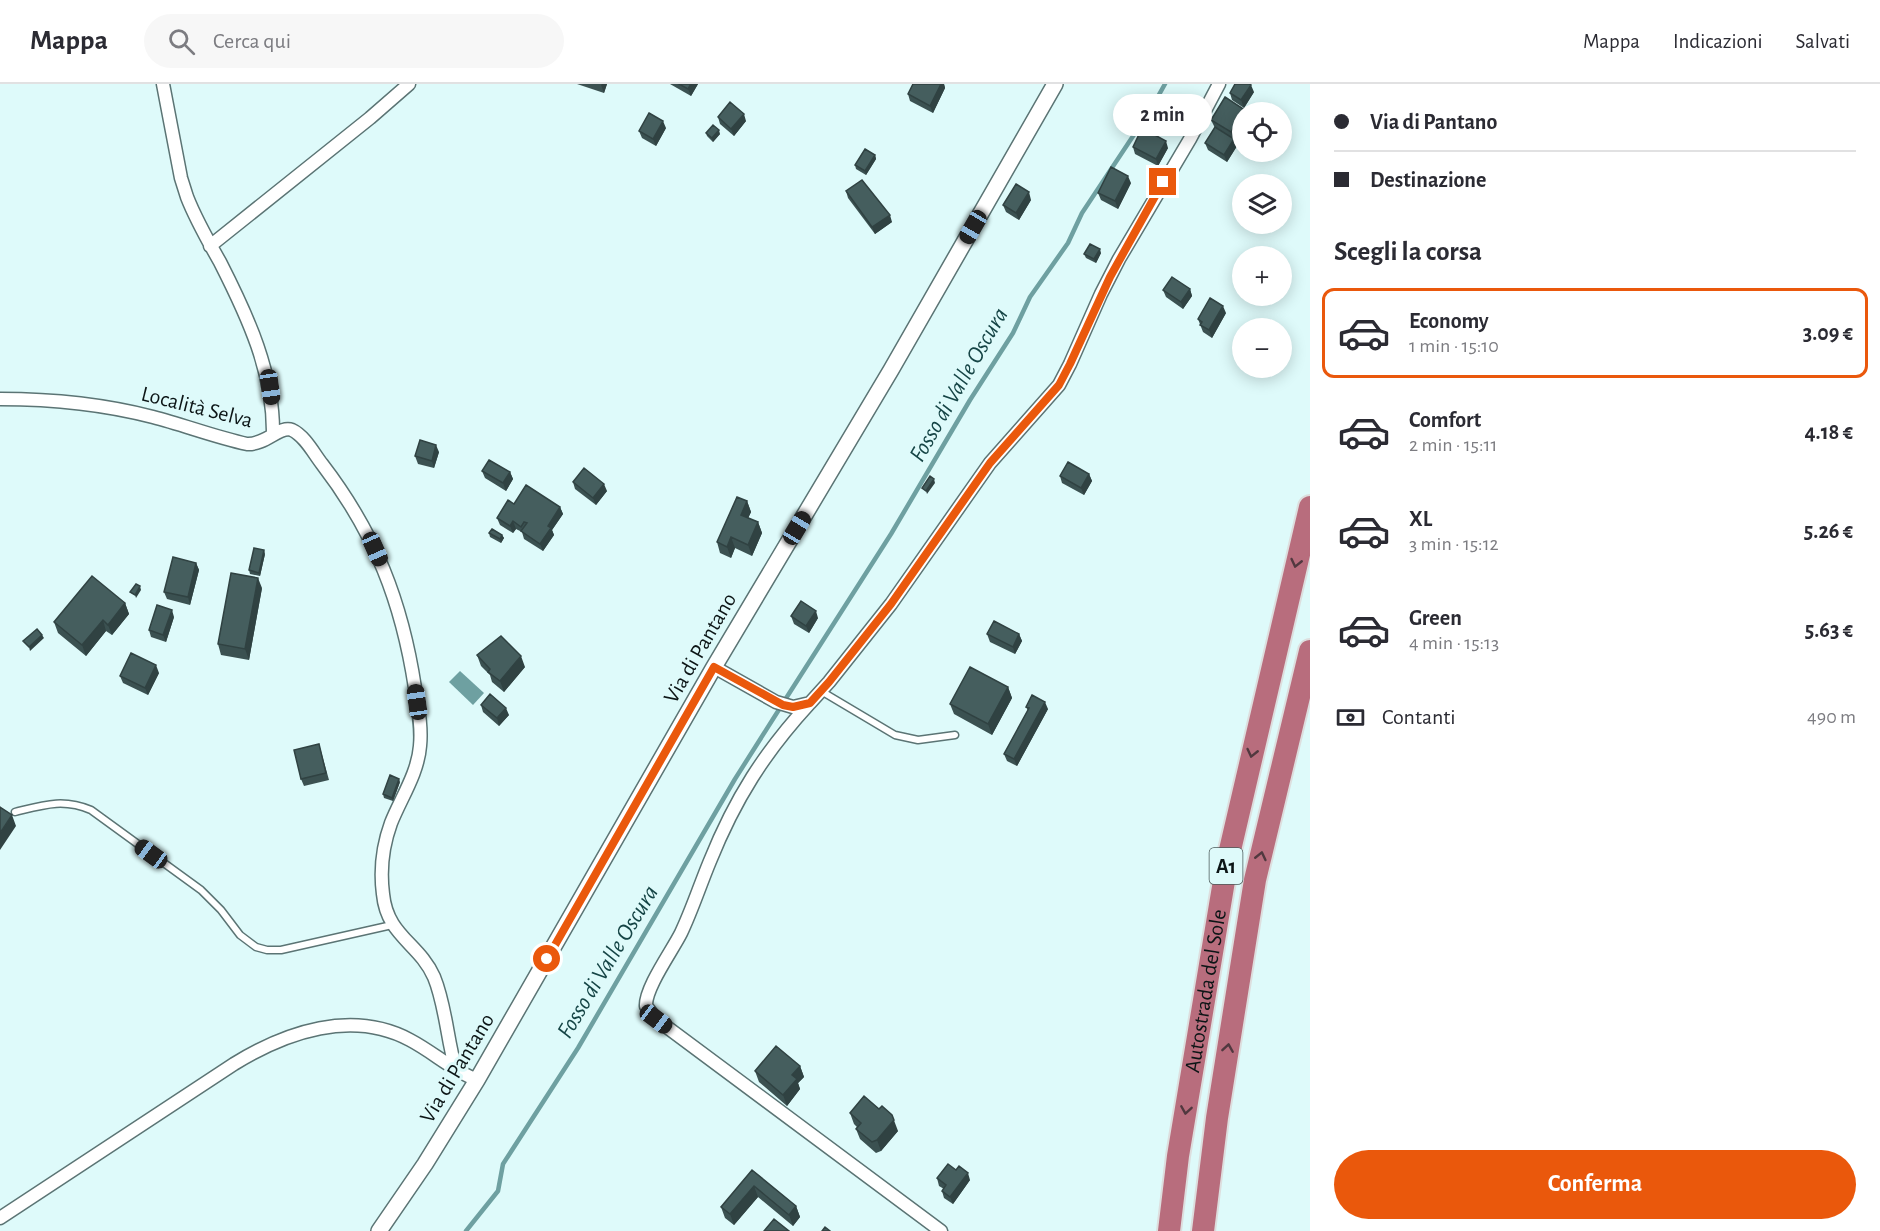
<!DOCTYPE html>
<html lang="it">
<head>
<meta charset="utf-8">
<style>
	body { margin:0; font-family:"Alegreya Sans",sans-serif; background:#f7f7f7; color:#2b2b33; height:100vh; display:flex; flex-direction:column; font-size:22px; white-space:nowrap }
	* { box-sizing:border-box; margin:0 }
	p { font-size:20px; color:#7c7c81 }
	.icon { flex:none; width:33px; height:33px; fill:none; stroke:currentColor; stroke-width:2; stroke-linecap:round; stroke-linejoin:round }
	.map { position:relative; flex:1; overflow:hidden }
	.drawer { display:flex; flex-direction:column; background:#fff; width:570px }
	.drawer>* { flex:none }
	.banner { display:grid; align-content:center; height:132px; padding:0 24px; background:#fff }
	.controls { position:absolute; left:1232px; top:18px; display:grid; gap:12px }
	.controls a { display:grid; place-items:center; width:60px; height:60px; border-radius:50%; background:#fff; box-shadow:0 3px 15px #0003; font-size:30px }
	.end { position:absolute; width:27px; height:27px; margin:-14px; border:8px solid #ea580c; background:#fff; box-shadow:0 0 0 3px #fff }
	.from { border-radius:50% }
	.bubble { position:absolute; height:42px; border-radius:21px; background:#fff; box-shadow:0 3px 15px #0003; font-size:20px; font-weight:700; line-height:42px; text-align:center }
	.car { position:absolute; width:18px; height:36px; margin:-18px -9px; border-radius:8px; box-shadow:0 0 4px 2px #0007; background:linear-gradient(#222 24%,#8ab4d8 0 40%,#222 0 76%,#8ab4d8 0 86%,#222 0) }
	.banner b { display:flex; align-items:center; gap:21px; height:57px; font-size:22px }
	.banner b+b { border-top:2px solid #e1e1e2 }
	.banner i { width:15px; height:15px; background:#2b2b33 }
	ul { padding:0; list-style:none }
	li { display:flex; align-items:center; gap:18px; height:90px; margin:0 12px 9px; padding:0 12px; border:3px solid transparent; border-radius:12px }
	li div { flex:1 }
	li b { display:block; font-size:22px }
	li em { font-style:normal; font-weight:700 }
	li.active { border-color:#ea580c }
	li>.icon { width:54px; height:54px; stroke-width:1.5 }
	h2 { padding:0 24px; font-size:27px; line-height:72px }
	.pay { display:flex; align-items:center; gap:15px; height:66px; padding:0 24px; font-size:22px }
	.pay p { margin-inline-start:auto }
	.action { display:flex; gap:12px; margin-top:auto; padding:12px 24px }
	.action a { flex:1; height:69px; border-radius:36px; background:#ea580c; color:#fff; font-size:24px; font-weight:700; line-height:69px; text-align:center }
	header { display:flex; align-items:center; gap:36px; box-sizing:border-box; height:84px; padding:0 30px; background:#fff; border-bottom:2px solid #e1e1e2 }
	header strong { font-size:28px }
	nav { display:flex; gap:33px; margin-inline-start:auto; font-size:21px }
	.search { width:420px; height:54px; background:#f7f7f7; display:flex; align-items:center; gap:15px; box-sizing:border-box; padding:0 21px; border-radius:33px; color:#7c7c81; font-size:22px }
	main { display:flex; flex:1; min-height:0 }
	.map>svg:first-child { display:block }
	.water { fill:#6ea0a1 }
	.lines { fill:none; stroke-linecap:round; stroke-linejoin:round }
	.stream { stroke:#6ea0a1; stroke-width:4.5 }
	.service-casing { stroke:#5b7474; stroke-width:9 }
	.minor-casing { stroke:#5b7474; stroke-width:15 }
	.tertiary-casing { stroke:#5b7474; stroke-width:18 }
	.motorway-casing { stroke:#dddede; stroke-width:26 }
	.service { stroke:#fff; stroke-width:6 }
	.minor { stroke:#fff; stroke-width:12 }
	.tertiary { stroke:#fff; stroke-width:15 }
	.motorway { stroke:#b86d7d; stroke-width:22 }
	.wall { fill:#3b5151 }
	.shaded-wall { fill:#304242 }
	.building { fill:#455e5e; stroke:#304242; stroke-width:1.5 }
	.oneway { stroke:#51383f }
	.route { stroke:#ea580c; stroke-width:8 }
	.labels { text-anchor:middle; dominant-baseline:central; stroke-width:6; stroke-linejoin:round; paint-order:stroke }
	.shield { fill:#defafa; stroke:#4b5a5a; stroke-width:1.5 }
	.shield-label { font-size:21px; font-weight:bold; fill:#0c1516 }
	.street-label { font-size:22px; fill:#0c1516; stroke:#defafa }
	.water-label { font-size:24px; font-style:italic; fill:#164546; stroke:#defafa }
</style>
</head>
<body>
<header>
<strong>Mappa</strong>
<div class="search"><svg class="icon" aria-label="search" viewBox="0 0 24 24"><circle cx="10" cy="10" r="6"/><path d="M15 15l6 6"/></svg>Cerca qui</div>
<nav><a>Mappa</a><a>Indicazioni</a><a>Salvati</a></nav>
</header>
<main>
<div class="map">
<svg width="1310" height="1147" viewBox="0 0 1310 1147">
	<rect width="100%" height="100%" fill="#defafa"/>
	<path class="water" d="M 460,587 L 484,609 L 473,621 L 449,598 Z"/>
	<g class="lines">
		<path class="stream" d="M 783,619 L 891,450 L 970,316 L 1013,249 L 1030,213 L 1068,159 L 1082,129 L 1151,25 L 1165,0
			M 466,1147 L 498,1107 L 503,1080 L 578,964 L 735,695 L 780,624"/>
		<defs>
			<path id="service" d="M 821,607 L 895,651 L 918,656 L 955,651
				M 15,728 C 43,721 63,714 91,726 L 201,806 L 221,826 L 240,851 L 256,863 L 267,866 L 281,866 L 392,841"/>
			<path id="minor" d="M 163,0 L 181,94 L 187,113 C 196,136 208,157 220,178 C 248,233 274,289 273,351
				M 210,162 L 370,34 L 409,0
				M 0,315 C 51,315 103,320 153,333 C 184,341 215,353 247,360 C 266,361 280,341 292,346 C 305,352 314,370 322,380 C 375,449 402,518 415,604 C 418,623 422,643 420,662 C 418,689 401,714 391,739 C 383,761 380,787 383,810 C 387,852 419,859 434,893 C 446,922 447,956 456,986
				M 714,583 L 776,618 L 793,623 L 810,619 L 829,598 L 891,520 L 990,379 L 1059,301 L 1070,280 L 1101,210 L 1119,175 L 1190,55 L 1219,0
				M 809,620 C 764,669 735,715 710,777 C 700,801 692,826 681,849 C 672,867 645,904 646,922 L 656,935 L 941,1147
				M 0,1134 L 234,980 C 286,948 352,925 410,956 C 433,968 452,986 477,996"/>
			<path id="tertiary" d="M 379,1147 L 425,1080 L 477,996 L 714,583 L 891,286 L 1055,0"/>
			<g id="motorway">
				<path id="s1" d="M 1169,1147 L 1178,1072 L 1227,779 L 1310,423"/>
				<path d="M 1203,1147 L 1217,1034 L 1255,796 L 1310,567"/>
			</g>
		</defs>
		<use href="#service" class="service-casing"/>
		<use href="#minor" class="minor-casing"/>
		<use href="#tertiary" class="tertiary-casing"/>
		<use href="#motorway" class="motorway-casing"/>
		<use href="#service" class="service"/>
		<use href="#minor" class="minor"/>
		<use href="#tertiary" class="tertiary"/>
		<use href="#motorway" class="motorway"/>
	</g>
	<path class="wall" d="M 577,0 L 607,0 L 604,9 Z
		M 670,0 L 698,0 L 691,12 Z
		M 913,0 L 944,0 L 945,4 L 933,29 L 910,17 L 908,10 Z
		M 1254,8 L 1244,24 L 1232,16 L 1230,9 Z
		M 1242,28 L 1242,42 L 1234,54 L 1237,62 L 1227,78 L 1208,66 L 1205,59 L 1215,44 L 1211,36 Z
		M 718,33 L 746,37 L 734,52 L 720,40 Z
		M 666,44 L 656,62 L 642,54 L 639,47 Z
		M 706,49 L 720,50 L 713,58 L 707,52 Z
		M 1133,63 L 1168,64 L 1158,82 L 1135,70 Z
		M 875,71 L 876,75 L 866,91 L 856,85 L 855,81 Z
		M 1131,99 L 1118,125 L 1101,116 L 1098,109 Z
		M 846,107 L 892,138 L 875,150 L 848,114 Z
		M 1031,116 L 1019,136 L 1006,128 L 1003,121 Z
		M 1101,169 L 1096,179 L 1086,174 L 1084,170 Z
		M 1190,205 L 1192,212 L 1183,225 L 1166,213 L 1163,206 Z
		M 1226,229 L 1212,254 L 1203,248 L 1198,235 Z
		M 439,368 L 434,384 L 418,380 L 415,372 Z
		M 482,387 L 510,388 L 513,395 L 506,407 L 485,394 Z
		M 1089,390 L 1092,397 L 1084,411 L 1062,399 L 1060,392 Z
		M 573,398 L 607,407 L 596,421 L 575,405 Z
		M 747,417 L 751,428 L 748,434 L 758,438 L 762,449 L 752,472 L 735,464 L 731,474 L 720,469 L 717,458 Z
		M 514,420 L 560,423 L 563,430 L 552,446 L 554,451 L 543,467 L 524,455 L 522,448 L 516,445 L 513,449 L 500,441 L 497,434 Z
		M 489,449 L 502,451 L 504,454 L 501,459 L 490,453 Z
		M 265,470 L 260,492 L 250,490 L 249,486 Z
		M 196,479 L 199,486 L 190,521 L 167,515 L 164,508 Z
		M 262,504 L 249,576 L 221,571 L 218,560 Z
		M 125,519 L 129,530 L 112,551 L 106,547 L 86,572 L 58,549 L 54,538 Z
		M 791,532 L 818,534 L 809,549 L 794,540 Z
		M 174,533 L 166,558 L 151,553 L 149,546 Z
		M 987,550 L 1019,550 L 1022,557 L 1015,570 L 990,558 Z
		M 477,571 L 525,583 L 504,608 L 492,598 L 490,591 L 481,582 Z
		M 159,589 L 148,611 L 123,599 L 120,592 Z
		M 1008,603 L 1012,614 L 992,651 L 954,630 L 950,620 Z
		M 481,621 L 509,631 L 499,642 L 483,628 Z
		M 1026,623 L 1048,625 L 1017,682 L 1007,677 L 1004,670 L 1028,627 Z
		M 319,660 L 329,696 L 304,702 L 301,695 Z
		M 400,698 L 393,717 L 384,714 L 383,710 Z
		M 800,982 L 804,993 L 798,999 L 800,1005 L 787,1022 L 759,998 L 755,987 Z
		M 850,1029 L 898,1047 L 881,1067 L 876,1069 L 860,1055 L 856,1045 L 857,1043 L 854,1040 Z
		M 752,1086 L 796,1122 L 800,1133 L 793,1142 L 758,1113 L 734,1141 L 725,1134 L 721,1123 Z
		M 937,1094 L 970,1096 L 953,1120 L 944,1114 L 942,1107 L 944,1105 L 939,1102 Z"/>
	<path class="shaded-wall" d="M 602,0 L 607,0 L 604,9 L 601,1 Z
		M 691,0 L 698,0 L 691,12 L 688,5 Z
		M 941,0 L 944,0 L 945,4 L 933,29 L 930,22 Z
		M 1251,1 L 1254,8 L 1244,24 L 1241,16 Z
		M 744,30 L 746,37 L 734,52 L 731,45 Z
		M 1242,31 L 1242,42 L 1233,55 L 1231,48 Z
		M 663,37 L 666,44 L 656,62 L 653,55 Z
		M 719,46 L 720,50 L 713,58 L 712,54 Z
		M 1234,55 L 1237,62 L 1227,78 L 1224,71 Z
		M 1166,57 L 1168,64 L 1158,82 L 1156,75 Z
		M 875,71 L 876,75 L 866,91 L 865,87 Z
		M 1128,92 L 1131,99 L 1118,125 L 1115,117 Z
		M 1029,108 L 1031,116 L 1019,136 L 1016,129 Z
		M 890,131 L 892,138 L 875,150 L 872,143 Z
		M 1100,165 L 1101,169 L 1096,179 L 1094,175 Z
		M 1190,205 L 1192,212 L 1183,225 L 1181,218 Z
		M 1223,222 L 1226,229 L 1212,254 L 1209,246 Z
		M 436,361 L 439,368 L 434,384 L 432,377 Z
		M 510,388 L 513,395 L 506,407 L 503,399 Z
		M 1089,390 L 1092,397 L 1084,411 L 1081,404 Z
		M 934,395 L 935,399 L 927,410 L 926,407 Z
		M 604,400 L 607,407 L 596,421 L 593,414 Z
		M 747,417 L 751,428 L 745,441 L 741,431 Z
		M 560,423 L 563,430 L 552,446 L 554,451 L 543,467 L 540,460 L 548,442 Z
		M 513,437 L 516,445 L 513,449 L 510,442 Z
		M 758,438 L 762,449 L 752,472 L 748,461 Z
		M 502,451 L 504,454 L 501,459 L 500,455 Z
		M 731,453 L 735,464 L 731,474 L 727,463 Z
		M 264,466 L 265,470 L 260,492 L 259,489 Z
		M 196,479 L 199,486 L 190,521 L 188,513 Z
		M 258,494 L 262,504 L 249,576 L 245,565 Z
		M 140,502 L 141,506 L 136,514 L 135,511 Z
		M 125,519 L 129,530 L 112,551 L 108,541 Z
		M 172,526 L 174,533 L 166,558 L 163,551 Z
		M 816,527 L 818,534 L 809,549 L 806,542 Z
		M 103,536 L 106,547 L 86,572 L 82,561 Z
		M 1019,550 L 1022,557 L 1015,570 L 1013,563 Z
		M 42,551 L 44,554 L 30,567 L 29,563 Z
		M 521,572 L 525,583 L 504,608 L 500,597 Z
		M 156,581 L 159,589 L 148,611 L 145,604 Z
		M 1008,603 L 1012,614 L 992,651 L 988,640 Z
		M 1045,618 L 1048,625 L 1017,682 L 1014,675 Z
		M 506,624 L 509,631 L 499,642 L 497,634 Z
		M 399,695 L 400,698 L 393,717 L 392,714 Z
		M 12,731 L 16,742 L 0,766 L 0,749 Z
		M 800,982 L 804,993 L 798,999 L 800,1005 L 787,1022 L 783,1011 L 792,991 Z
		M 892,1031 L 898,1047 L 881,1067 L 877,1056 Z
		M 968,1089 L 970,1096 L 953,1120 L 950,1113 Z
		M 754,1102 L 758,1113 L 734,1141 L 730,1130 Z
		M 796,1122 L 800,1133 L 793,1142 L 789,1131 Z"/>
	<path class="building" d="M 679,0 L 691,0 L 688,5 Z
		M 913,0 L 941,0 L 930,22 L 908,10 Z
		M 1235,0 L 1249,0 L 1251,1 L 1241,16 L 1230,9 Z
		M 1225,13 L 1245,26 L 1243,28 L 1242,28 L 1242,31 L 1231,48 L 1211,36 Z
		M 730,18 L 744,30 L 731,45 L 718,33 Z
		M 649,29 L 663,37 L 653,55 L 639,47 Z
		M 713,41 L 719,46 L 712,54 L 706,49 Z
		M 1215,43 L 1234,55 L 1224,71 L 1205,59 Z
		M 1142,44 L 1166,57 L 1156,75 L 1133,63 Z
		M 865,65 L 875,71 L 865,87 L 855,81 Z
		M 1111,83 L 1128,92 L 1115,117 L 1098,109 Z
		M 862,96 L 890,131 L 872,143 L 846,107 Z
		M 1016,100 L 1029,108 L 1016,129 L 1003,121 Z
		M 1090,160 L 1100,165 L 1094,175 L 1084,170 Z
		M 1172,193 L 1190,205 L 1181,218 L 1163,206 Z
		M 1210,214 L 1223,222 L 1209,246 L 1200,241 L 1202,238 L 1198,235 Z
		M 420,356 L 436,361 L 432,377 L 415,372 Z
		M 489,376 L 510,388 L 503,399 L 482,387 Z
		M 1068,378 L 1089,390 L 1081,404 L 1060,392 Z
		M 584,384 L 604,400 L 593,414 L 573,398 Z
		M 930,392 L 934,395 L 926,407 L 922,404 Z
		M 526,401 L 560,423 L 548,442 L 551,444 L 540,460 L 521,447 L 527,439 L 524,438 L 521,443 L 513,437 L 510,442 L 497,434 L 508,416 L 514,420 Z
		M 737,413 L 747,417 L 741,431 L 758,438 L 748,461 L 731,453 L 727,463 L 717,458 Z
		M 492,445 L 502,451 L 500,455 L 489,449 Z
		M 254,464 L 264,466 L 259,489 L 249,486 Z
		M 173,473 L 196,479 L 188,513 L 164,508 Z
		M 231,489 L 258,494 L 245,565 L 218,560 Z
		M 92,492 L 125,519 L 108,541 L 103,536 L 82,561 L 54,538 Z
		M 136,500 L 140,502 L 135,511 L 130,508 Z
		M 801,517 L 816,527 L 806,542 L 791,532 Z
		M 157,521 L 172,526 L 163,551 L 149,546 Z
		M 994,537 L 1019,550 L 1013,563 L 987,550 Z
		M 37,545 L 42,551 L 29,563 L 23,557 Z
		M 501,552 L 521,572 L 500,597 L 488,588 L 490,585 L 477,571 Z
		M 131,569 L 156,581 L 145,604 L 120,592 Z
		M 970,583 L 1008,603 L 988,640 L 950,620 Z
		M 490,610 L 506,624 L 497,634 L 481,621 Z
		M 1032,611 L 1045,618 L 1014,675 L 1004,670 L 1029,624 L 1026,623 Z
		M 319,660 L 326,689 L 301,695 L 294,666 Z
		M 390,691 L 399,695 L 392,714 L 383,710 Z
		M 0,723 L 12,731 L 0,749 Z
		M 776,962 L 800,982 L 792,991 L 797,995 L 783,1011 L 755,987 Z
		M 864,1012 L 879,1025 L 882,1022 L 892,1031 L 894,1036 L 877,1056 L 872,1058 L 856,1045 L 861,1039 L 850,1029 Z
		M 948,1080 L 956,1086 L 959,1082 L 968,1089 L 950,1113 L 942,1107 L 946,1101 L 937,1094 Z
		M 752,1086 L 796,1122 L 789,1131 L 754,1102 L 730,1130 L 721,1123 Z
		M 774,1135 L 789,1147 L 764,1147 Z
		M 825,1143 L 830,1147 L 822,1147 Z"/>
	<defs><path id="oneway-chevron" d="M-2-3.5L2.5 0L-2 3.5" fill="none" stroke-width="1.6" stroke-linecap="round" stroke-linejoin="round" transform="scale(1.5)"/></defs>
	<g class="oneway">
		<use href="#oneway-chevron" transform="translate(1296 479) rotate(103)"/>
		<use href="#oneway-chevron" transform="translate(1252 669) rotate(103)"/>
		<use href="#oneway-chevron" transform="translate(1261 772) rotate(-77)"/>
		<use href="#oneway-chevron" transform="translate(1228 964) rotate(-81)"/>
		<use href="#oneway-chevron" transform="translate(1186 1026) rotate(99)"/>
	</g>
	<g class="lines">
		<path class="route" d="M 547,875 L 714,583 L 783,621 L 793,623 L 810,619 L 829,598 L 891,520 L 990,379 L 1059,301 L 1070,280 L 1110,193 L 1163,98"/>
	</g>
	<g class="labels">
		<rect class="shield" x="1209.5" y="764" width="33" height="36" rx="4.5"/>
		<g class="shield-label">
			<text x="1226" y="782">A1</text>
		</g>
		<g class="street-label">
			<text transform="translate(197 323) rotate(14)">Località Selva</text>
			<text transform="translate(700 564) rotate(-60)">Via di Pantano</text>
			<text stroke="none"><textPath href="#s1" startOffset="243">Autostrada del Sole</textPath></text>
			<text transform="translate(457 984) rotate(-59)">Via di Pantano</text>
		</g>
		<g class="water-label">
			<text transform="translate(959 301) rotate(-60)">Fosso di Valle Oscura</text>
			<text transform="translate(608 878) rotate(-59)">Fosso di Valle Oscura</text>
		</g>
	</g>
</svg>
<div class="controls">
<a><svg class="icon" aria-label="locate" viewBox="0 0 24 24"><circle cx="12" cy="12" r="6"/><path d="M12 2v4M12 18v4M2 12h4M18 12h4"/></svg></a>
<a><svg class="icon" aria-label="layers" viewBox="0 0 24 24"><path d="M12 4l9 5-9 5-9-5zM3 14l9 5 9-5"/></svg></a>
<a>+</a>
<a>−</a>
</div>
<i class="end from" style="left:547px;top:875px"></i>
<i class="end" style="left:1163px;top:98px"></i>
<div class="bubble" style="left:1113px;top:10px;width:99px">2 min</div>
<i class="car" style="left:973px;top:143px;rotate:210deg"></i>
<i class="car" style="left:270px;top:303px;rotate:172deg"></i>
<i class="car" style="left:797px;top:444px;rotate:31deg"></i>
<i class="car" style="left:375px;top:465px;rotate:156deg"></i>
<i class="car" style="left:417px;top:618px;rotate:352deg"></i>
<i class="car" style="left:151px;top:770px;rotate:306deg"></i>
<i class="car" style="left:656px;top:935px;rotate:127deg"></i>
</div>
<section class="drawer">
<div class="banner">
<b><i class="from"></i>Via di Pantano</b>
<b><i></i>Destinazione</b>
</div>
<h2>Scegli la corsa</h2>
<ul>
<li class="active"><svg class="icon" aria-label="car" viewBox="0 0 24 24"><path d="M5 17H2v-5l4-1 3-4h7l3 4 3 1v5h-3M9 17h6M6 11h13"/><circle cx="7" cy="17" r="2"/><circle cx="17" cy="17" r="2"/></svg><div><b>Economy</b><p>1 min · 15:10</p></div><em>3.09 €</em></li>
<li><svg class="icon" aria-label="car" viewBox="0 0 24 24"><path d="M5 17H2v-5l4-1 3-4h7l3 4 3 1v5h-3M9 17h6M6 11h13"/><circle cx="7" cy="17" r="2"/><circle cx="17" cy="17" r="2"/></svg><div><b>Comfort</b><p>2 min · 15:11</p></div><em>4.18 €</em></li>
<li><svg class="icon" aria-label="car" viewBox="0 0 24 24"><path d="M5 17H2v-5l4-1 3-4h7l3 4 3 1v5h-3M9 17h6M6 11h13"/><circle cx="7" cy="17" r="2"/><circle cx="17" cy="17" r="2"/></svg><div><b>XL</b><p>3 min · 15:12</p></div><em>5.26 €</em></li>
<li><svg class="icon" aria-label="car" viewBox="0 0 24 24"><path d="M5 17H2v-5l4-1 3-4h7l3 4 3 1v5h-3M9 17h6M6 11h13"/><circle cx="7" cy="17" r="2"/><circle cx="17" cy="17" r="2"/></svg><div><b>Green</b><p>4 min · 15:13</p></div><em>5.63 €</em></li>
</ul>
<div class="pay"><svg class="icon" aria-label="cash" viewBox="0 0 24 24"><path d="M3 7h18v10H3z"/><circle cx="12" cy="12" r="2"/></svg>Contanti<p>490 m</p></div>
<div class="action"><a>Conferma</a></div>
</section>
</main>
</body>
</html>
